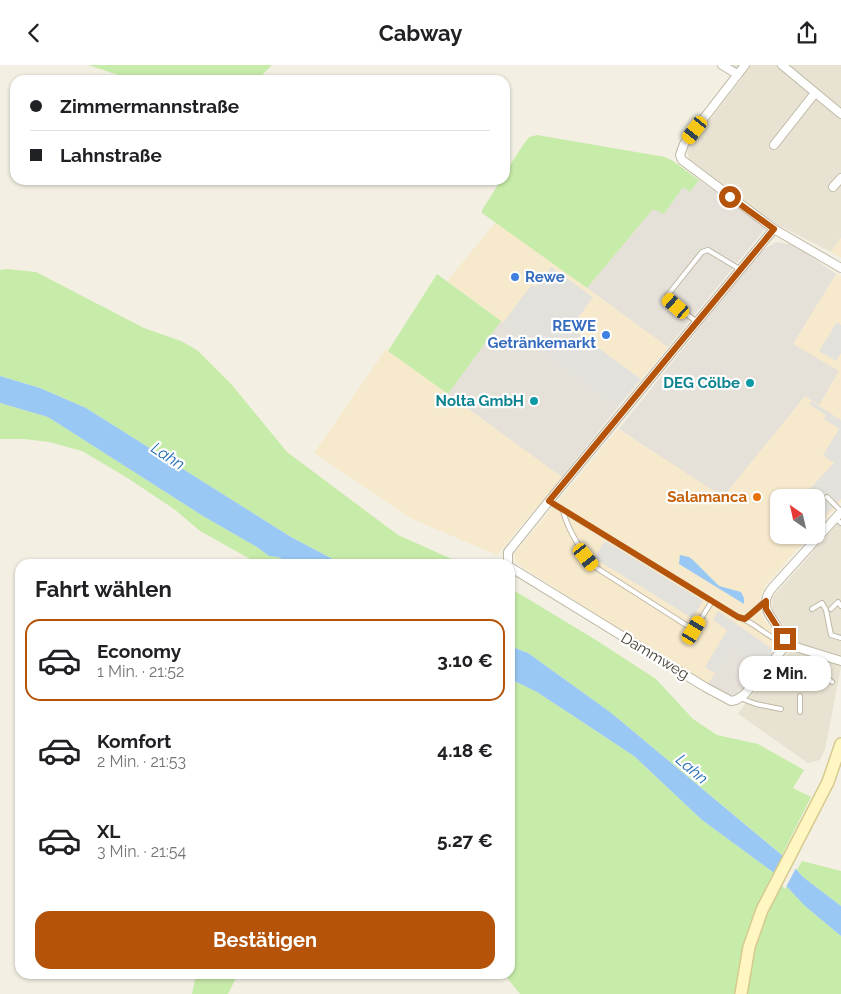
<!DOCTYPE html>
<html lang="de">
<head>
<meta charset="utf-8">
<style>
	body { margin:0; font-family:Raleway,sans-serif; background:#f2f2f2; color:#202124; height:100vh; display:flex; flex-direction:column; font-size:19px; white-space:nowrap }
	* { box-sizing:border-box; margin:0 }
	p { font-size:16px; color:#757577 }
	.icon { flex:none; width:28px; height:28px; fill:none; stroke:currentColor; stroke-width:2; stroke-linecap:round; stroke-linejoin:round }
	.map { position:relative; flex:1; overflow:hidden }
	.details { position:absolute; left:15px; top:494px; width:500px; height:420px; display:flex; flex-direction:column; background:#fff; border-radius:15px; box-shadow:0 1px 4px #0004 }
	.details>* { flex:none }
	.banner { position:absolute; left:10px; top:10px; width:500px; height:110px; border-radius:15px; box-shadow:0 1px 4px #0004; display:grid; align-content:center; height:110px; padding:0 20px; background:#fff }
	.needle { width:32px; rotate:326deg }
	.fabs { position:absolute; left:770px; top:424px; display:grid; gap:10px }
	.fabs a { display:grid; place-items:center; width:55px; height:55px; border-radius:10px; background:#fff; box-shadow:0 1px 4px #0004; font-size:25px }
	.end { position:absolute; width:22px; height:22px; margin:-11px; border:6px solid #b45309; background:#fff; box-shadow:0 0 0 2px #fff }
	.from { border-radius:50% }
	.bubble { position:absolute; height:35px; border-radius:15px; background:#fff; box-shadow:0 1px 4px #0004; font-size:16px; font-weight:700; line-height:35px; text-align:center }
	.car { position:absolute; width:15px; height:30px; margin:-15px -8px; border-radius:6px; box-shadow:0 0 4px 1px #0007; background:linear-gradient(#f5c518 24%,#345 0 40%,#f5c518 0 76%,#345 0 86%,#f5c518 0) }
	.banner b { display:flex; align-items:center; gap:18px; height:48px; font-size:19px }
	.banner b+b { border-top:1px solid #e0e0e0 }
	.banner i { width:12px; height:12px; background:#202124 }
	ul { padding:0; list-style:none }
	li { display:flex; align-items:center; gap:15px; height:82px; margin:0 10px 8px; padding:0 10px; border:2px solid transparent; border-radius:15px }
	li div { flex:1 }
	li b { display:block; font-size:19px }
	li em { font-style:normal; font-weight:700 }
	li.selected { border-color:#b45309 }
	li>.icon { width:45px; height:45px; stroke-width:1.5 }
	h2 { padding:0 20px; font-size:22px; line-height:60px }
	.primary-button { display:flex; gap:10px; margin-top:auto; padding:10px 20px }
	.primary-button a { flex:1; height:58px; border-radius:15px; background:#b45309; color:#fff; font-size:20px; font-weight:700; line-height:58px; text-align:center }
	header { display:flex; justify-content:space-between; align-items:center; height:65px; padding:0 20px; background:#fff; font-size:22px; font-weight:700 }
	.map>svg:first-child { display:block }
	.residential { fill:#e7e2d1 }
	.commercial { fill:#f7e9cc }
	.industrial { fill:#e5e0d8 }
	.green { fill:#c7eba9 }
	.parking { fill:#e3e1dc }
	.water { fill:#9ac8f5 }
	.pier { fill:#f3f0e3 }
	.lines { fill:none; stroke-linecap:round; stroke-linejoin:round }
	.lane-casing { stroke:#bfb8a5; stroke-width:6 }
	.street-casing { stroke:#bfb8a5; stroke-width:10 }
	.secondary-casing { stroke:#d6ca8f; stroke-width:14 }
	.lane { stroke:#fff; stroke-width:4 }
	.street { stroke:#fff; stroke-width:8 }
	.secondary { stroke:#fff6c1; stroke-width:11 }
	.route { stroke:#b45309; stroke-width:6 }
	.shop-dot { fill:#3f7fe0; stroke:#fff; stroke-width:2 }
	.culture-dot { fill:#0f9aa8; stroke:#fff; stroke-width:2 }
	.food-dot { fill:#e8710a; stroke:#fff; stroke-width:2 }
	.labels { text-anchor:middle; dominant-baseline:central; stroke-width:4.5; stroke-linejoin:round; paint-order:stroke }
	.shop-label { font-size:15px; font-weight:bold; fill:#366cbe; stroke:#fff; text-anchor:start }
	.culture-label { font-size:15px; font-weight:bold; fill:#0d838f; stroke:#fff; text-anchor:end }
	.food-label { font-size:15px; font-weight:bold; fill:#c56008; stroke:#fff; text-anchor:end }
	.street-label { font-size:15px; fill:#454033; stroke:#fff }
	.water-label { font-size:16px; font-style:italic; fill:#266db8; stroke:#fff }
</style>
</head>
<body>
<header><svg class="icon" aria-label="back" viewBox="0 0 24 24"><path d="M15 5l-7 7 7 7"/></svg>Cabway<svg class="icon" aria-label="share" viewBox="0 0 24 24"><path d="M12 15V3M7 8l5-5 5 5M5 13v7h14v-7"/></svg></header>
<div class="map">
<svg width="841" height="929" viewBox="0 0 841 929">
	<rect width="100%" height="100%" fill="#f3f0e3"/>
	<path class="residential" d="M 726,0 L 841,0 L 841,173 L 831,187 L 776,159 L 689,94 L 687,84 L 742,13 Z
		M 841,455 L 841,602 L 825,684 L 820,695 L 808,698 L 738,649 L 749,633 L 790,586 L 795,577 L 773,545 L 772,533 Z"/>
	<path class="commercial" d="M 496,157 L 668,282 L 618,342 L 447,216 Z
		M 841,173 L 841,193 L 831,187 Z
		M 836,209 L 841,211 L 841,437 L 816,463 L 816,432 L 779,432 L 779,470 L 810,470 L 765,521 L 759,538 L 760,544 L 762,551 L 778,573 L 779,576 L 778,582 L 762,603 L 732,584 L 707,620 L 516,498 L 514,489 L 618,364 L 723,431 L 805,331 L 819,340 L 839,307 L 793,279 Z
		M 386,284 L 562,412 L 497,490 L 412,454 L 314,388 Z"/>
	<path class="industrial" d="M 699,115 L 766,163 L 668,282 L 587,223 L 653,143 L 664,149 L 683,121 L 690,127 Z
		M 776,177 L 794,180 L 836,209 L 793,279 L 839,306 L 819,340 L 805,331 L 723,432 L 619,364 L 761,186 Z
		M 501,256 L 618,342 L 562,412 L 448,329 Z
		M 732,583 L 762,603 L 740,629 L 728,631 L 707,620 Z"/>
	<path class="green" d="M 88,0 L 272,0 L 257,15 L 133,15 Z
		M 537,70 L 665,92 L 673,96 L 699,115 L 690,127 L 683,122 L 664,149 L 653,144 L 587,223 L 482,148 L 482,145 L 501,115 L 505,115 L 505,108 L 523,80 L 529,72 Z
		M 7,204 L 36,207 L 144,263 L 181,276 L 197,285 L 232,320 L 287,387 L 398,470 L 463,499 L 342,499 L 291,472 L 86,343 L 40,323 L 0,311 L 0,205 Z
		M 437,209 L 501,256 L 448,329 L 388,286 Z
		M 0,338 L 48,352 L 203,451 L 257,482 L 269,491 L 278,492 L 286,496 L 287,499 L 259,499 L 200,466 L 174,444 L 126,412 L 82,386 L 49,377 L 24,374 L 0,374 Z
		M 510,523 L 596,575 L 656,614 L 693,654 L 717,670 L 758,679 L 804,705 L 793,723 L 811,732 L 782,790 L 610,647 L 528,588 L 510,581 Z
		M 510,614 L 537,627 L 634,691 L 702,755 L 773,807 L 805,841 L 841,871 L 841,929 L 520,929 L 504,909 L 510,909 Z
		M 802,796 L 841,806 L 841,841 L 803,812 L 797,805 Z
		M 196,909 L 238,909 L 228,929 L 192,929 Z"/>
	<path class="parking" d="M 551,202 L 593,232 L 571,263 L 641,314 L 618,342 L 503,258 L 532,219 L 536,222 Z
		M 837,257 L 841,260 L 841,288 L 836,296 L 819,286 Z
		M 811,336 L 841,355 L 841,434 L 818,458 L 816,457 L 816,432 L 802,432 L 834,398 L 823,390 L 839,364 L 824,354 L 826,350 L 809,339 Z
		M 605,476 L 703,536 L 692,553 L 594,493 Z
		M 718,546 L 775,586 L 762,603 L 733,584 L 715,608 L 705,602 L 727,565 L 713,555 Z"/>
	<path class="water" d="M 0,311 L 40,323 L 86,343 L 291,472 L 342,499 L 287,499 L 286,496 L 278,492 L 269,491 L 257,482 L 203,451 L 48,352 L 0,338 Z
		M 680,490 L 689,492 L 693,495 L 719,521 L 741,527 L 744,533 L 744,539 L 679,499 Z
		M 510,581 L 528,588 L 610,647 L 789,796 L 803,812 L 841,841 L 841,871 L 805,841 L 773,807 L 702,755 L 634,691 L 537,627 L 510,614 Z"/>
	<path class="pier" d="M 785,789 L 797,801 L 785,824 L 773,811 Z"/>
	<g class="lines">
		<defs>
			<path id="lane" d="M 697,257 L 676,241 L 667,231 L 702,187 L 708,185 L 741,205
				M 827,432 L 841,446
				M 550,437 L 738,552 C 756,557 768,575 788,578
				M 563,445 C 567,464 581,485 592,500 L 694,565 L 712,536
				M 835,453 L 841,458
				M 812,544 L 822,538 L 826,545 L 831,570 L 841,573
				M 831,544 L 838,537 L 841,541
				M 745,554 L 765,536
				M 797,602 L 806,606 L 820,590
				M 816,605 L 832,617
				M 811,612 L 826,592
				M 800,631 L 800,647
				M 740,633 L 756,639 L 781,644"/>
			<path id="street" d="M 722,0 L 737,9
				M 745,0 L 684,79 L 680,90 L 682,95 L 774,164 L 841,203
				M 782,0 L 841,49
				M 774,80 L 815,28
				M 833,122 L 841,113
				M 841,447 L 773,522 C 766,530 763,538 769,549 L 788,578 L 799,583 L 841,596
				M 508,499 L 508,487 L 549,436 L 774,164
				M 510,502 L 705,622 L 731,636 L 736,635 L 744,630 L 788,578"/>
			<path id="secondary" d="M 741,929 L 749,882 L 762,845 L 828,717 L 841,679"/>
		</defs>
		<use href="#lane" class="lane-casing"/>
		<use href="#street" class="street-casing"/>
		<use href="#secondary" class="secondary-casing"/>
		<use href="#lane" class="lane"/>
		<use href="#street" class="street"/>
		<use href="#secondary" class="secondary"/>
	</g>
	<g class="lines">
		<path class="route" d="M 730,132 L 774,164 L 549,436 L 738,552 L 745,554 L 766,536 L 766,544 L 785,574"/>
	</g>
	<g class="shop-dot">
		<circle cx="515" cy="212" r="5"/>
		<circle cx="606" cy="270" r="5"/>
	</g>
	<g class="culture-dot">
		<circle cx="750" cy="318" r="5"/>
		<circle cx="534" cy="336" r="5"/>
	</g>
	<circle class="food-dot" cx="757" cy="432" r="5"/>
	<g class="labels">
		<g class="shop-label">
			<text x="525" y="212">Rewe</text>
			<text x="596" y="261" text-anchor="end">REWE<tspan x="596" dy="17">Getränkemarkt</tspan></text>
		</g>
		<g class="culture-label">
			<text x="740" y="318">DEG Cölbe</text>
			<text x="524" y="336">Nolta GmbH</text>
		</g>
		<g class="food-label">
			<text x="747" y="432">Salamanca</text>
		</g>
		<g class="street-label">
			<text transform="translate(655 591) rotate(31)">Dammweg</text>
		</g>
		<g class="water-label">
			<text transform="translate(168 391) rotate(33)">Lahn</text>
			<text transform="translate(692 704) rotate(41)">Lahn</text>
		</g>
	</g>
</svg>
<div class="fabs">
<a><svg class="needle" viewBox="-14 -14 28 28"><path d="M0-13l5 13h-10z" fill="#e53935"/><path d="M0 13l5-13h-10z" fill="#757577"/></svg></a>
</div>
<i class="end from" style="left:730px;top:132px"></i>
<i class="end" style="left:785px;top:574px"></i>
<div class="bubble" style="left:739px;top:591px;width:92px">2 Min.</div>
<i class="car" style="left:695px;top:65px;rotate:217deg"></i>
<i class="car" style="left:676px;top:241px;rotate:311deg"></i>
<i class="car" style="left:586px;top:492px;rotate:142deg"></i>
<i class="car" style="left:694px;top:565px;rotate:31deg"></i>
<div class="banner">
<b><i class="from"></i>Zimmermannstraße</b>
<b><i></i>Lahnstraße</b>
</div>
<section class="details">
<h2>Fahrt wählen</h2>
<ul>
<li class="selected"><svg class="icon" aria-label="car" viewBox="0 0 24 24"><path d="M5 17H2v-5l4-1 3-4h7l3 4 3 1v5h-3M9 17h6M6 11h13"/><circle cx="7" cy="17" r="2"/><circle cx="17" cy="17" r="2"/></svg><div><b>Economy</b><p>1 Min. · 21:52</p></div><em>3.10 €</em></li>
<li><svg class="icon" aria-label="car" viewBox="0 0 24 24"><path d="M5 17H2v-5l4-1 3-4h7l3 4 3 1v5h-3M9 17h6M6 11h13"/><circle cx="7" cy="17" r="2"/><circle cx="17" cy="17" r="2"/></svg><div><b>Komfort</b><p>2 Min. · 21:53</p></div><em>4.18 €</em></li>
<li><svg class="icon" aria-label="car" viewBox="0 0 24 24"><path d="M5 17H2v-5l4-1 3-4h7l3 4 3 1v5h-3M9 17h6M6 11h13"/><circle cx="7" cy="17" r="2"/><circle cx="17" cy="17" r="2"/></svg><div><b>XL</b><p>3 Min. · 21:54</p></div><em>5.27 €</em></li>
</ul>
<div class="primary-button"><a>Bestätigen</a></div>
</section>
</div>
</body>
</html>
